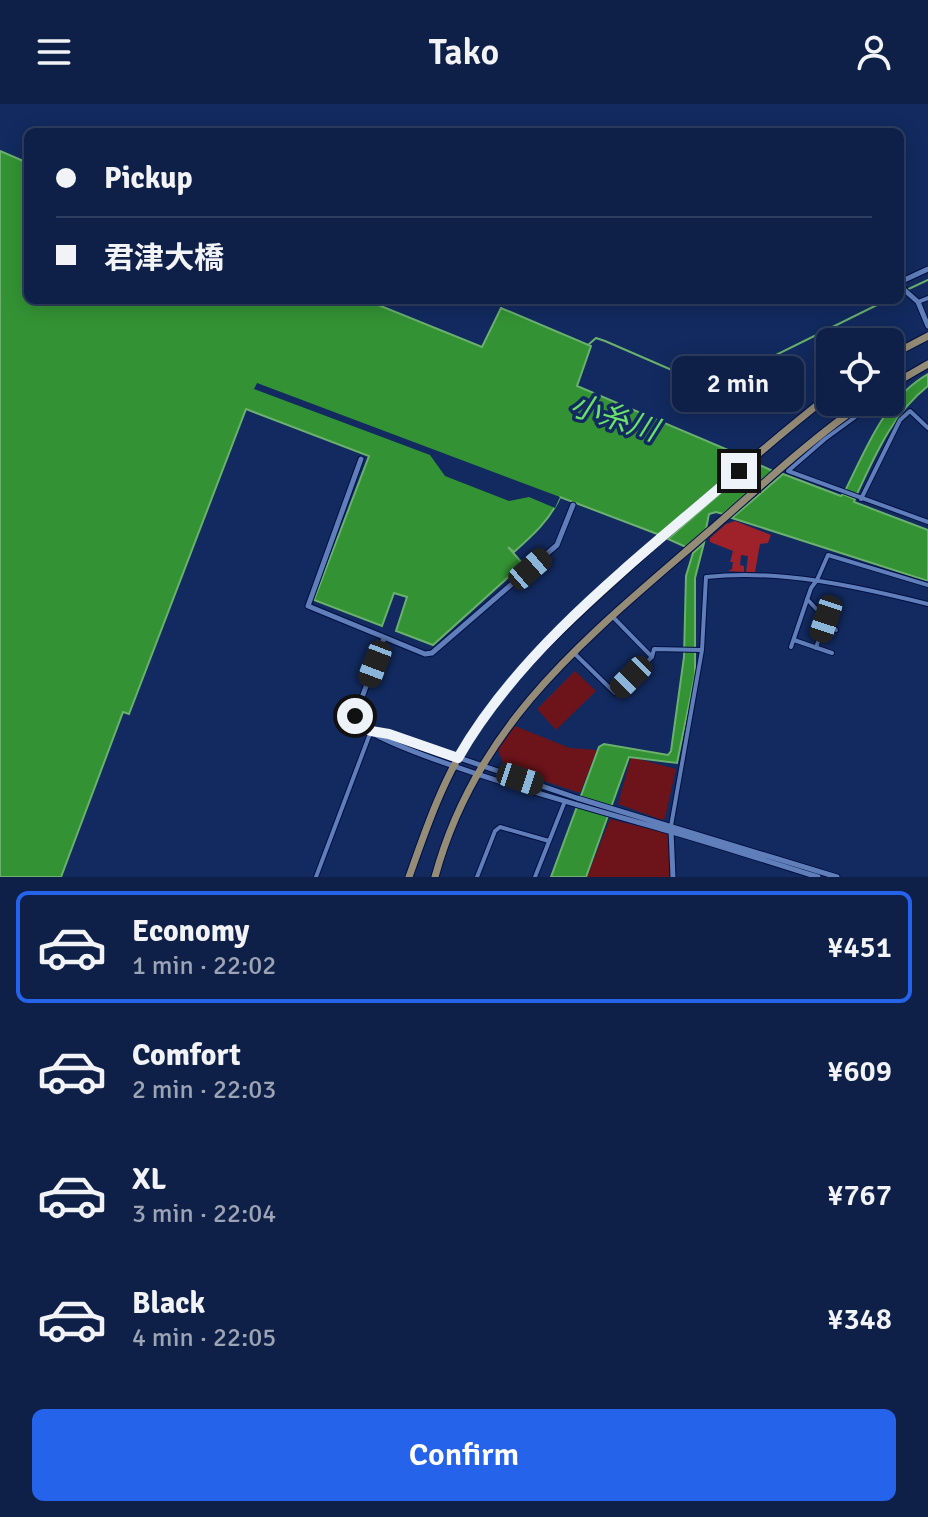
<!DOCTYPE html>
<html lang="en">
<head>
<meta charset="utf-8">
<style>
	body { margin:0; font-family:Signika,"Noto Sans JP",sans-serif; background:#1c2d52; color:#f1f3f6; height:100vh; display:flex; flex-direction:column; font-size:30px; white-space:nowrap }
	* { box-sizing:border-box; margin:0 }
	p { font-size:26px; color:#9ba3b4 }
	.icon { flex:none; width:44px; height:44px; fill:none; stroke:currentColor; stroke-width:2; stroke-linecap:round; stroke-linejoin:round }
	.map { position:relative; height:773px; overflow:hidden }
	.drawer { display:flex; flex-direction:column; background:#0e2047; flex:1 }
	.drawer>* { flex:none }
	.guide { position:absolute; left:24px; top:24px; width:880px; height:176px; border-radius:12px; box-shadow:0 4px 20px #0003,0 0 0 2px #2e3e60; display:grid; align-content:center; height:176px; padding:0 32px; background:#0e2047 }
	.buttons { position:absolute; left:816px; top:224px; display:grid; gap:16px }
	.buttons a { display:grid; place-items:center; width:88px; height:88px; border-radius:12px; background:#0e2047; box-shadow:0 4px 20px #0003,0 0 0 2px #2e3e60; font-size:40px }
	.end { position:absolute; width:36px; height:36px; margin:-18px; border:10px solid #eef2f9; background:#111; box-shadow:0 0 0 4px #111 }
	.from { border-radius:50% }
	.bubble { position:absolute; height:56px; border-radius:12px; background:#0e2047; box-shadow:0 4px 20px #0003,0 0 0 2px #2e3e60; font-size:26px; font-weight:600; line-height:56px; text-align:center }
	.car { position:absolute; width:24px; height:48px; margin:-24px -12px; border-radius:10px; box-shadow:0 0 6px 2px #0007; background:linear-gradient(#222 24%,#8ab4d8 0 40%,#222 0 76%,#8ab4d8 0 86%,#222 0) }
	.guide b { display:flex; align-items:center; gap:28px; height:76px; font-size:30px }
	.guide b+b { border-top:2px solid #2e3e60 }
	.guide i { width:20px; height:20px; background:#f1f3f6 }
	ul { padding:14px 0 0; list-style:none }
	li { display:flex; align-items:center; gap:24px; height:112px; margin:0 16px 12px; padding:0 16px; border:4px solid transparent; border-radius:12px }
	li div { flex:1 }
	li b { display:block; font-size:30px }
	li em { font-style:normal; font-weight:600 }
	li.current { border-color:#2563eb }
	li>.icon { width:72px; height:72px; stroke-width:1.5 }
	.action { display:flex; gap:16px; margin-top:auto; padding:16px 32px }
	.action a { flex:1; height:92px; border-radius:12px; background:#2563eb; color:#fff; font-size:32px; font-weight:600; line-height:92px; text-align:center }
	header { display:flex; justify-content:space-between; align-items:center; height:104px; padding:0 32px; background:#0e2047; font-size:36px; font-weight:600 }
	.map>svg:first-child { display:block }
	.green { fill:#6c141a }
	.forest { fill:#9f222a }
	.water { fill:#339334; stroke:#6bb06f; stroke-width:2 }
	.pier { fill:#122a5f }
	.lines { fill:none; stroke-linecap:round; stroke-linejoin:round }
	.stream { stroke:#6bb06f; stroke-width:2 }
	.minor-casing { stroke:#010f42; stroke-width:6 }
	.tertiary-casing { stroke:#010f42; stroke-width:7 }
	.primary-casing { stroke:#010f42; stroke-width:9 }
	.minor { stroke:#5f7eba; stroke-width:4 }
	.tertiary { stroke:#5f7eba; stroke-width:5 }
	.primary { stroke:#958c77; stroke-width:7 }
	.route { stroke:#eef2f9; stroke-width:10 }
	.labels { text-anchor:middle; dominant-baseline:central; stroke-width:7; stroke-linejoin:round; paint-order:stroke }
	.water-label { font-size:30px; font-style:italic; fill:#6be06a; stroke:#122a5f }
</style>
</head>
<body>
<header><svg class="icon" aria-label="menu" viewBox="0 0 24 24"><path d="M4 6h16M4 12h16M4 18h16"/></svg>Tako<svg class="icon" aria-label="person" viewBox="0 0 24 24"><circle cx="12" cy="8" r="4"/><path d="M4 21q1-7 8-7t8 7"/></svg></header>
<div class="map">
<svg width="928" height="773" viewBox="0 0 928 773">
	<rect width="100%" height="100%" fill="#122a5f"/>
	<path class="green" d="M 575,567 L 596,587 L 556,626 L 537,605 Z
		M 515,622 L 570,644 L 597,646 L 580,689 L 505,664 L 498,646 Z
		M 631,653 L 676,665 L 665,714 L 662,716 L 618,700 Z
		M 610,715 L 669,730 L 670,773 L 587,773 Z"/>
	<path class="forest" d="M 735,417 L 771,431 L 768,439 L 760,440 L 755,468 L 746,468 L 748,452 L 741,451 L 740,461 L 744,462 L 744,468 L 728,467 L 732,465 L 733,458 L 730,458 L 733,447 L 710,438 L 710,434 L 726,420 Z"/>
	<path class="water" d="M 0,47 L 28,59 L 28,196 L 366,196 L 482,243 L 501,204 L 591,242 L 577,282 L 747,354 L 660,431 L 560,393 C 550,416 532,432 514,448 L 508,443 L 523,460 L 433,541 L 396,527 L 407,493 L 394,489 L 382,522 L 314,496 L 369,352 L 246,305 L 129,610 L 123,608 L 61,773 L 0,773 Z
		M 928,270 L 928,282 C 892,310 875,352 856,392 L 845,387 C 866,345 885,294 928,270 Z
		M 755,359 L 773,367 L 723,410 L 716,408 L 709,410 L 706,425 L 686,443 L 668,435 Z
		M 783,370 L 841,392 L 843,390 L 855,395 L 854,398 L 928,426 L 928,477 L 732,414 Z
		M 704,439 L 695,474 L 695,571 L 677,659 L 629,653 L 586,773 L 551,773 L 599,643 L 604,640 L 668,651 L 671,647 L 684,553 L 686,472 L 693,449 Z"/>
	<path class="pier" d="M 257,279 L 560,393 L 555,404 L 529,393 L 509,397 L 445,372 L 430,351 L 254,285 Z"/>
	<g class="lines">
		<path class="stream" d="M 900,189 L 928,176
			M 588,241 L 596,234 L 605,237 L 711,283 L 887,196"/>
		<defs>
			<path id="minor" d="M 918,198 L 928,194
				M 865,298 L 869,303 L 825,335 L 788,367 L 928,418
				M 861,395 L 900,316 L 910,307 L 928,324
				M 807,495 L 836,526
				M 613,513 L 652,553
				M 794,536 L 832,549
				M 791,543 L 811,484 L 817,476 L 828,451 L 928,481
				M 816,544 L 825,515
				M 574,549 L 615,589 L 652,553 L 654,545 L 702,546
				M 671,722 L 702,546 L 706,473 C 781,465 855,482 928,500
				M 316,773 L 371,627
				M 477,773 L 495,727 L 500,723 L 549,737
				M 535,773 L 565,697"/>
			<path id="tertiary" d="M 900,178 L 928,165
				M 900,182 L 918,198 L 928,222
				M 361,355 L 308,502 L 425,550 L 432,549 L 557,441 L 573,401
				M 384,534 L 354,615 C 371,646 625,714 672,728 C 721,742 769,758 818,773
				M 372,627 L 389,630 L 577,694 L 837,773
				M 671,726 L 673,773"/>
			<path id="primary" d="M 890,252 L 928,232
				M 890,282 L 928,260
				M 409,773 C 425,728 441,680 467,639 C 514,563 580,508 645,449 C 706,395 766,341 830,291
				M 435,773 C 477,617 590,531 706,430 C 758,385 808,337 865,298"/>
		</defs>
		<use href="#minor" class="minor-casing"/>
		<use href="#tertiary" class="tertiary-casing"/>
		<use href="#primary" class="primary-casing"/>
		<use href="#minor" class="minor"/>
		<use href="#tertiary" class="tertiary"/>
		<use href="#primary" class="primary"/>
	</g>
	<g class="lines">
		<path class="route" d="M 355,612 L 356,619 L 371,627 L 389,630 L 458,654 C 522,541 642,452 739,367"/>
	</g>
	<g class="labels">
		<g class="water-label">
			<text transform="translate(614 314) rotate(18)">小糸川</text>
		</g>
	</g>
</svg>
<div class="buttons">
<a><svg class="icon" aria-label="locate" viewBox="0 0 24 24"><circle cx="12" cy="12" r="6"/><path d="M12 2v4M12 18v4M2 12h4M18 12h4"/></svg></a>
</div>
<i class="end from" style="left:355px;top:612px"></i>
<i class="end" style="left:739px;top:367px"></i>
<div class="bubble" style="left:672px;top:252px;width:132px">2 min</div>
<i class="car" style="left:530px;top:465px;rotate:49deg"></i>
<i class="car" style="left:826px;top:515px;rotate:198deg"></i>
<i class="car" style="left:375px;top:560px;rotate:201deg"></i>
<i class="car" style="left:631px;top:573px;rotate:225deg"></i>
<i class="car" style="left:520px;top:675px;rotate:108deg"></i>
<div class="guide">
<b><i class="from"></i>Pickup</b>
<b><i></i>君津大橋</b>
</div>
</div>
<section class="drawer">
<ul>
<li class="current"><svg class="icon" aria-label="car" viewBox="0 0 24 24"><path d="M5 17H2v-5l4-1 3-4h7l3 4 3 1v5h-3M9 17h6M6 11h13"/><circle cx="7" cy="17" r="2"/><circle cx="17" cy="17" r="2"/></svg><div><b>Economy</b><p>1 min · 22:02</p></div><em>¥451</em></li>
<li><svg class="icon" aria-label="car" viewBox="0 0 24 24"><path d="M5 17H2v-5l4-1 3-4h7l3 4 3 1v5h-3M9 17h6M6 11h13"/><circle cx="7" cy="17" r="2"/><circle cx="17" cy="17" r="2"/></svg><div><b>Comfort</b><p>2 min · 22:03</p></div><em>¥609</em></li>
<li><svg class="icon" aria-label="car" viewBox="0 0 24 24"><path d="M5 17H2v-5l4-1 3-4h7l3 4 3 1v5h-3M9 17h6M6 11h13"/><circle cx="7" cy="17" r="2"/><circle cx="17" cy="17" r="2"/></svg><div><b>XL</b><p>3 min · 22:04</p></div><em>¥767</em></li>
<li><svg class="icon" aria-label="car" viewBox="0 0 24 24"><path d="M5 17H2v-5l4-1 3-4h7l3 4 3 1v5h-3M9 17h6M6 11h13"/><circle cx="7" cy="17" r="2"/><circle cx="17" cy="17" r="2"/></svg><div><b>Black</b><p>4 min · 22:05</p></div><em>¥348</em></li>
</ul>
<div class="action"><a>Confirm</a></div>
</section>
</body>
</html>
